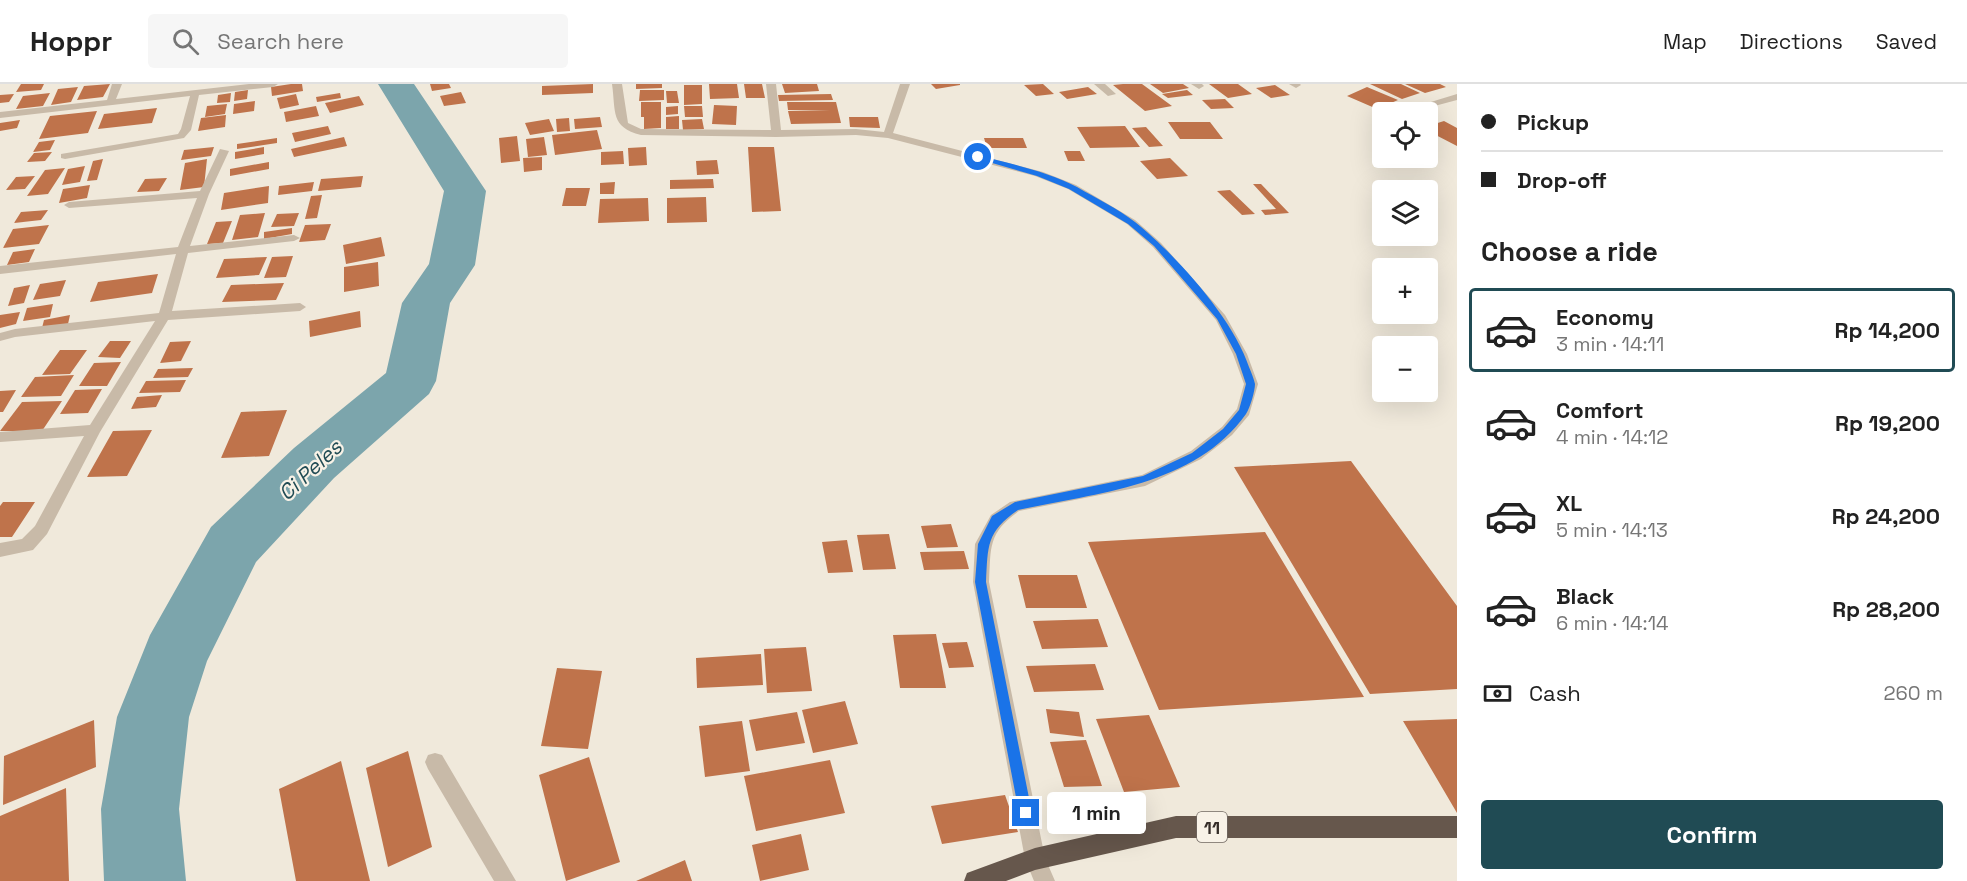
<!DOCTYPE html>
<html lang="en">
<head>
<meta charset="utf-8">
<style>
	body { margin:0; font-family:"Space Grotesk",sans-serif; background:#f6f6f6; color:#222; height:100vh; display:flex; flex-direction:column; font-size:22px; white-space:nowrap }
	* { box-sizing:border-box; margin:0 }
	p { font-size:20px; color:#767676 }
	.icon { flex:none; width:33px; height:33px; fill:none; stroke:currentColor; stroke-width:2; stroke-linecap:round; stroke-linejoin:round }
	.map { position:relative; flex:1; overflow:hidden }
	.side { display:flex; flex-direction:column; background:#fff; width:510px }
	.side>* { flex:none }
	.top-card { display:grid; align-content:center; height:132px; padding:0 24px; background:#fff }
	.controls { position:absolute; left:1372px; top:18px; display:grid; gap:12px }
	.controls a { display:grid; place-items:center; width:66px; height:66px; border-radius:6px; background:#fff; box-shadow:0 6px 24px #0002; font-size:30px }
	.end { position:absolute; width:27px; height:27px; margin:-14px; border:8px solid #1a73e8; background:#fff; box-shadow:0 0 0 3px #fff }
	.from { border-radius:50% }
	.bubble { position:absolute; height:42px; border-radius:6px; background:#fff; box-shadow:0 6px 24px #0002; font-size:20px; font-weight:800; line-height:42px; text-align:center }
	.top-card b { display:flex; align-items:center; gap:21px; height:57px; font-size:22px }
	.top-card b+b { border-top:2px solid #e0e0e0 }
	.top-card i { width:15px; height:15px; background:#222 }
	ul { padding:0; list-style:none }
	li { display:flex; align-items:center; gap:18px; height:84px; margin:0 12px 9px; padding:0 12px; border:3px solid transparent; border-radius:6px }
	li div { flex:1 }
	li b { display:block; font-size:22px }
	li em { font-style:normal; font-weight:800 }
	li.active { border-color:#204b54 }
	li>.icon { width:54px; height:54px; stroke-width:1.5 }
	h2 { padding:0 24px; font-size:27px; line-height:72px }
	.pay { display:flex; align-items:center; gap:15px; height:66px; padding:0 24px; font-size:22px }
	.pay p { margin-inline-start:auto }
	.action { display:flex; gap:12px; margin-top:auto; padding:12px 24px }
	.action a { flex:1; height:69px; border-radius:6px; background:#204b54; color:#fff; font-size:24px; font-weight:800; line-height:69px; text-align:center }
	header { display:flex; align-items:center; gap:36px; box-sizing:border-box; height:84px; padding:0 30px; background:#fff; border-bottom:2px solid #e0e0e0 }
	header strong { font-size:28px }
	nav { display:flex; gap:33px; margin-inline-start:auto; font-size:21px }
	.search { width:420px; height:54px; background:#f6f6f6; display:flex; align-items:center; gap:15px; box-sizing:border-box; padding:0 21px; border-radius:6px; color:#767676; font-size:22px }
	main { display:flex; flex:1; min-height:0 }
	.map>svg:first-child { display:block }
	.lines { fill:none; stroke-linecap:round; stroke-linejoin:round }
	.river { fill:#7ca5ac; fill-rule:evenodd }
	.building { fill:#bf734b }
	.minor { fill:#c8baa8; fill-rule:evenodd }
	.trunk { fill:#66574c; fill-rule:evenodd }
	.route { fill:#1a73e8 }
	.labels { text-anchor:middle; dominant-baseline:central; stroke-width:4.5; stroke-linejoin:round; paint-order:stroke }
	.shield { fill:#f8f2e7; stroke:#706861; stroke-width:1.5 }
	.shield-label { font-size:18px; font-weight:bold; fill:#352d28 }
	.water-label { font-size:21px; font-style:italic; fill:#204b54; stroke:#f8f2e7 }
</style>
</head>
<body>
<header>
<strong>Hoppr</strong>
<div class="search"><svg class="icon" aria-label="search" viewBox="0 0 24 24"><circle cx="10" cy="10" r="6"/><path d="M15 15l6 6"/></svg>Search here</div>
<nav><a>Map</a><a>Directions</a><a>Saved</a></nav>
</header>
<main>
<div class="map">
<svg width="1457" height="797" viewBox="0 0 1457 797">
	<rect width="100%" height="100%" fill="#f0e9db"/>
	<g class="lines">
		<path class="river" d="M 378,0 L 414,0 L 486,107 L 475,181 L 450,219 L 436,297 L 429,310 L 334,394 L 256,478 L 207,577 L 189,633 L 179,725 L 186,797 L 104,797 L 101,725 L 117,633 L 150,551 L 211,443 L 294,364 L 386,289 L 402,219 L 429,180 L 444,107 Z"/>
	</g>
	<path class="building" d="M 21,0 L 44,0 L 41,6 L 16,8 Z
		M 110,0 L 103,13 L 77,16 L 84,2 Z
		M 291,0 L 302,0 L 303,7 L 272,12 L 271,3 Z
		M 430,0 L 449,0 L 451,4 L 432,7 Z
		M 593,0 L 593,9 L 542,11 L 542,2 Z
		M 636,0 L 662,0 L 662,4 L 636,5 Z
		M 709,0 L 737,0 L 739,14 L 710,15 Z
		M 744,0 L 762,0 L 765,14 L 746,14 Z
		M 782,0 L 817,0 L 819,7 L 785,9 Z
		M 931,0 L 960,0 L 960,1 L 936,5 Z
		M 1043,0 L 1054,10 L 1036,12 L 1024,1 Z
		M 1123,0 L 1142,0 L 1172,22 L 1145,27 L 1113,1 Z
		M 1150,0 L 1183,0 L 1189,4 L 1163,9 Z
		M 1209,0 L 1238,0 L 1252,10 L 1228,14 Z
		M 1370,0 L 1401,0 L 1420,9 L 1402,15 Z
		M 1405,0 L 1440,0 L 1446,3 L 1425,9 Z
		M 684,1 L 702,1 L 702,20 L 684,21 Z
		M 1275,1 L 1290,11 L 1271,14 L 1256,4 Z
		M 78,3 L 71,18 L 51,21 L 58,5 Z
		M 1088,3 L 1097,10 L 1067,15 L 1059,8 Z
		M 1367,3 L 1398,16 L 1377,25 L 1347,12 Z
		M 248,6 L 247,15 L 234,17 L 235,8 Z
		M 640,6 L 664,6 L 664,16 L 639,17 Z
		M 1187,6 L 1193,11 L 1168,14 L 1162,10 Z
		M 666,7 L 677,7 L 679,19 L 667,19 Z
		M 461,8 L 466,19 L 444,22 L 440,12 Z
		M 50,9 L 43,22 L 16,25 L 23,12 Z
		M 231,9 L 230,18 L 217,19 L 218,11 Z
		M 340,9 L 341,14 L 317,18 L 316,13 Z
		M 14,10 L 9,18 L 0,19 L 0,11 Z
		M 296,10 L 299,21 L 280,25 L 277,14 Z
		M 831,10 L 833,16 L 779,17 L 778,11 Z
		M 359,12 L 364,21 L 330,29 L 325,19 Z
		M 1225,15 L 1234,24 L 1211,25 L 1202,16 Z
		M 255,17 L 254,27 L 233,30 L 234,20 Z
		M 641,18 L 661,18 L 661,44 L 644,45 L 644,33 L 641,33 Z
		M 787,18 L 836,18 L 841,39 L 791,40 L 788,27 L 830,26 L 788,26 Z
		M 227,20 L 225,30 L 205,33 L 207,22 Z
		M 714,21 L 737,22 L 736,41 L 712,40 Z
		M 316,22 L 319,32 L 286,38 L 284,28 Z
		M 678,22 L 678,30 L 666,31 L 666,23 Z
		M 684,22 L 702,22 L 703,33 L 685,33 Z
		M 157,24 L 152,39 L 98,45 L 104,30 Z
		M 97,27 L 88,49 L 39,55 L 50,32 Z
		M 226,31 L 225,43 L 198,47 L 201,34 Z
		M 679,32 L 679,45 L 666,45 L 666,33 Z
		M 600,33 L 602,43 L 575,45 L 574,35 Z
		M 849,33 L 878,33 L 880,44 L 850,43 Z
		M 569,34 L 570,47 L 557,48 L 556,35 Z
		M 549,35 L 554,47 L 530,51 L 525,39 Z
		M 702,35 L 704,45 L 683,46 L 682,36 Z
		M 20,36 L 17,44 L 0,47 L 0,39 Z
		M 1444,37 L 1457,44 L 1457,62 L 1428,47 L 1428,42 Z
		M 1168,38 L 1210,38 L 1223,55 L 1180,55 Z
		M 328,42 L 331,50 L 295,58 L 292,49 Z
		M 1125,42 L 1140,63 L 1090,64 L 1077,43 Z
		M 1146,43 L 1163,62 L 1149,63 L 1132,44 Z
		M 597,46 L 602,65 L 555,71 L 552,51 Z
		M 517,52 L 520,77 L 501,79 L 499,54 Z
		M 344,53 L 347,62 L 294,73 L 291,65 Z
		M 544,53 L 547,71 L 528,73 L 526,55 Z
		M 277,54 L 277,59 L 237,65 L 237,60 Z
		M 984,54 L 1023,54 L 1027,64 L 987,64 Z
		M 55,56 L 50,66 L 33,68 L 39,58 Z
		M 214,63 L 211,72 L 181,76 L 184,66 Z
		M 264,63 L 264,70 L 235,75 L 235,68 Z
		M 646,63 L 647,81 L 629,82 L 628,64 Z
		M 748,63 L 774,63 L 781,127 L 752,128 Z
		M 623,67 L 624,80 L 601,81 L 601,68 Z
		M 1064,67 L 1080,67 L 1085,77 L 1068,77 Z
		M 52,68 L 45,77 L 27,78 L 34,69 Z
		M 542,73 L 542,86 L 524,88 L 523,74 Z
		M 1170,74 L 1188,92 L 1157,95 L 1140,77 Z
		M 103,75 L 97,96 L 87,97 L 93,77 Z
		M 207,75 L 204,103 L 180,106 L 185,79 Z
		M 717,76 L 719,90 L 697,91 L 696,77 Z
		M 269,78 L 269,85 L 230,92 L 230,85 Z
		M 85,82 L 80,98 L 62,101 L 68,85 Z
		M 65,84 L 48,110 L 27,112 L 45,86 Z
		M 35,92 L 25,105 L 6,106 L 16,93 Z
		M 363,92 L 361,103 L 318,107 L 321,95 Z
		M 167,94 L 159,107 L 137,108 L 145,95 Z
		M 713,95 L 714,104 L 670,105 L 670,96 Z
		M 314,98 L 312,107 L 278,111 L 279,102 Z
		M 615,98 L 614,110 L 600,110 L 600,99 Z
		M 1253,100 L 1261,100 L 1289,129 L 1265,131 L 1261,126 L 1276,125 Z
		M 90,101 L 87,114 L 59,119 L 63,105 Z
		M 269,102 L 268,119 L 221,126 L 224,109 Z
		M 566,104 L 590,104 L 586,122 L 562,122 Z
		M 1230,106 L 1255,130 L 1242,131 L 1217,107 Z
		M 322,111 L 317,134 L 305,135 L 311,112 Z
		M 706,113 L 707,138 L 667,139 L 667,114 Z
		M 648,114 L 649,137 L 598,139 L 600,115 Z
		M 48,126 L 41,136 L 14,139 L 21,128 Z
		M 265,129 L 258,153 L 232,156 L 240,131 Z
		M 299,129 L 294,142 L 271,143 L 277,130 Z
		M 232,137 L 223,159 L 207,160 L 216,138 Z
		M 331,140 L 325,156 L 299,158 L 305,141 Z
		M 49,141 L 39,160 L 3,164 L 13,145 Z
		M 292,144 L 292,150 L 264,155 L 264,148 Z
		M 381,153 L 385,172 L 346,180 L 343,161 Z
		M 35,165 L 29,178 L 7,181 L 13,168 Z
		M 293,172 L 286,193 L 264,194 L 272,173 Z
		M 267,173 L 259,191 L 216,194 L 224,175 Z
		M 378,178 L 379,202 L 344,208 L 344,183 Z
		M 158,190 L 152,209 L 90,218 L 98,198 Z
		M 66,196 L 60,212 L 33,216 L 40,200 Z
		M 284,199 L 276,216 L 222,218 L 231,201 Z
		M 30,201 L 24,219 L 8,222 L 14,204 Z
		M 53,220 L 50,233 L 23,237 L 27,224 Z
		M 360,227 L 361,243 L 310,253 L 309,237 Z
		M 20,228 L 16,240 L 0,244 L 0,231 Z
		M 70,231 L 68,240 L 42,244 L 44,236 Z
		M 110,257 L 131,257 L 120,274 L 98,273 Z
		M 191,257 L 181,277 L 160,279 L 170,258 Z
		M 60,266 L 87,266 L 70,290 L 42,291 Z
		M 121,278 L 107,302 L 79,302 L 94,279 Z
		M 193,284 L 188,293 L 153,294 L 158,285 Z
		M 74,291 L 61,312 L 21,313 L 35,293 Z
		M 186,296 L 180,308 L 139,309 L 146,297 Z
		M 102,305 L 88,329 L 60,330 L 75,306 Z
		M 16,306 L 3,328 L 0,328 L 0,307 Z
		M 162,311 L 156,323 L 131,325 L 137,313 Z
		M 62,317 L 42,347 L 0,347 L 22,318 Z
		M 287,326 L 269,372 L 221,374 L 241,328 Z
		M 152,346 L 127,392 L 87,393 L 113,347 Z
		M 1351,377 L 1457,522 L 1457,605 L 1370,610 L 1234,383 Z
		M 3,418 L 35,418 L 12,453 L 0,453 L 0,422 Z
		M 951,440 L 958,463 L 927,464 L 921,442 Z
		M 1265,448 L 1364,613 L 1159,626 L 1088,458 Z
		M 889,450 L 896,485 L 863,486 L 857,451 Z
		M 847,456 L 853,488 L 828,489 L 822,458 Z
		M 964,467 L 969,485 L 924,486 L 920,468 Z
		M 1018,491 L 1077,491 L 1087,524 L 1026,524 Z
		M 1098,535 L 1108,563 L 1042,565 L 1033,537 Z
		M 936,550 L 946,604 L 900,604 L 893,551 Z
		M 967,558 L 974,583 L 949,584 L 942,559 Z
		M 806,563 L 812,607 L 767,609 L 764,565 Z
		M 761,570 L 763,601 L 697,604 L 696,574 Z
		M 1095,580 L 1104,606 L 1034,608 L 1026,582 Z
		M 557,584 L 602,587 L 588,665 L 541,662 Z
		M 845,617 L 858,660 L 813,669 L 802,626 Z
		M 1046,625 L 1079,628 L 1084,653 L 1050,649 Z
		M 797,628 L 805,659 L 756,667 L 749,636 Z
		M 1149,631 L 1180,703 L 1124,708 L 1096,635 Z
		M 1457,635 L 1457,729 L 1403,637 Z
		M 94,636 L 96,683 L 3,721 L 4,672 Z
		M 742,637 L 750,687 L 705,693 L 699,642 Z
		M 1086,656 L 1102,702 L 1064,703 L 1050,658 Z
		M 408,667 L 432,763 L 388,783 L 366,684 Z
		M 589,673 L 620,778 L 566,797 L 539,691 Z
		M 830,676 L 845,729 L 756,747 L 744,692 Z
		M 341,677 L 370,797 L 296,797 L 279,705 Z
		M 66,704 L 69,797 L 0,797 L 0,732 Z
		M 1005,711 L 1018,748 L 942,760 L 931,722 Z
		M 801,750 L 809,786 L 760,797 L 752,761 Z
		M 685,776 L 692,797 L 636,797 Z"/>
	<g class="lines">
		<path class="minor" d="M 112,0 L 122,0 L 116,15 L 249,0 L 278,0 L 273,3 L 199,11 L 191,46 L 184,54 L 65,75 L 61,74 L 61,70 L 178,50 L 181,45 L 190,12 L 0,34 L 0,28 L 107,16 Z
			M 612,0 L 622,0 L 628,39 L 641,45 L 771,46 L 766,0 L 776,0 L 781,46 L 856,45 L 884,48 L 900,0 L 910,0 L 893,49 L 1043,88 L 1076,101 L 1135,136 L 1161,159 L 1225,231 L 1247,270 L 1258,300 L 1249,331 L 1232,351 L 1201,375 L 1145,402 L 1019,427 C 988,449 991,462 989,498 L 1045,774 L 1055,797 L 1034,797 L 1025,775 L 973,498 L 975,460 L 991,431 L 1010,418 L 1142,391 L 1191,367 L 1222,343 L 1237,325 L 1244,300 L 1233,270 L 1216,236 L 1153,163 L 1127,140 L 1068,105 L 1035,92 L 888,54 L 856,51 L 776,53 L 641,51 C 610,43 616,28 612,0 Z
			M 1094,0 L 1105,0 L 1116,10 L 1108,12 Z
			M 1191,0 L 1202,0 L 1204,2 L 1199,5 Z
			M 1289,0 L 1300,0 L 1301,1 L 1296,4 Z
			M 1457,10 L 1457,16 L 1412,28 L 1398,28 Z
			M 220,65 L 229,67 L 209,110 L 190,162 L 294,151 L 300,154 L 294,157 L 188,169 L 172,227 L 300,219 L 306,223 L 300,227 L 168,236 L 100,348 L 47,450 L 33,466 L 0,473 L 0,459 L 22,455 L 35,442 L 84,352 L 0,358 L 0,348 L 90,341 L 155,237 L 15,253 L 0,257 L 0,249 L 15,245 L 159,229 L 176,170 L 0,190 L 0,182 L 178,163 L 197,114 L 69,124 L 64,121 L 69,118 L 200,107 Z
			M 435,669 L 442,671 L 516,797 L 494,797 L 428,685 L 425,678 L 428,671 Z"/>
		<path class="trunk" d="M 1176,732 L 1457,732 L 1457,754 L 1176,754 L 1035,786 L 1006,797 L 964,797 L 967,789 L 1035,764 Z"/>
	</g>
	<path class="route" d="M 978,71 C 1010,80 1047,87 1077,103 C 1096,114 1118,125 1135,138 C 1175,170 1233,234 1249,283 C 1251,288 1254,295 1255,300 C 1255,307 1250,324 1246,330 C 1195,402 1096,409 1018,426 C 986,448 988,462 986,498 L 1032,729 L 1030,734 L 1026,735 L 1021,734 L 1019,729 L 975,498 L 978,460 L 992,432 L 1015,418 L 1143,392 L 1192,369 L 1223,345 L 1239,326 L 1246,300 L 1236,270 L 1217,235 L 1154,162 L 1128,140 L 1069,105 L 1037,92 L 975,74 Z"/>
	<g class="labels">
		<rect class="shield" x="1197" y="728" width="30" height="30" rx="4.5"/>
		<g class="shield-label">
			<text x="1212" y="743">11</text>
		</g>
		<g class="water-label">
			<text transform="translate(310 386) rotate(-43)">Ci Peles</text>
		</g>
	</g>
</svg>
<div class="controls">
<a><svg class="icon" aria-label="locate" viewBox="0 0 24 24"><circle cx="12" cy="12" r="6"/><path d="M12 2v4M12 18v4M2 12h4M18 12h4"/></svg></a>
<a><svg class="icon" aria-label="layers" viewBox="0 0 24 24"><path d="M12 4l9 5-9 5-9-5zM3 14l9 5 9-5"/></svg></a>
<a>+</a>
<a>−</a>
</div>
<i class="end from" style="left:978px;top:73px"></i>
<i class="end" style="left:1026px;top:729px"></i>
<div class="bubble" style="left:1047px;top:708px;width:99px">1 min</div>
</div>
<section class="side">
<div class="top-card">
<b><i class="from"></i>Pickup</b>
<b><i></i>Drop-off</b>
</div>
<h2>Choose a ride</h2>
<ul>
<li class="active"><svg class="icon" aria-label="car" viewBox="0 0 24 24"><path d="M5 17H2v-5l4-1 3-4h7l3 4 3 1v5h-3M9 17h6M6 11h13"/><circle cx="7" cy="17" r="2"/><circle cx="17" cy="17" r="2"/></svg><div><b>Economy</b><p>3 min · 14:11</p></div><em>Rp 14,200</em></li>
<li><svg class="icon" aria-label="car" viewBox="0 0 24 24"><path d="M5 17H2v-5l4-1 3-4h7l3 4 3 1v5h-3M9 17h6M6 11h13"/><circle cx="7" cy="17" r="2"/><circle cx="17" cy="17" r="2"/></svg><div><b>Comfort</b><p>4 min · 14:12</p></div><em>Rp 19,200</em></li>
<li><svg class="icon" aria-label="car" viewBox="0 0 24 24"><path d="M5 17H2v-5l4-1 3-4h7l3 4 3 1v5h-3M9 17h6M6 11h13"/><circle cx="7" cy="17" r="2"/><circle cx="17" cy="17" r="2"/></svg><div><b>XL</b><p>5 min · 14:13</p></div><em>Rp 24,200</em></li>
<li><svg class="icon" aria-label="car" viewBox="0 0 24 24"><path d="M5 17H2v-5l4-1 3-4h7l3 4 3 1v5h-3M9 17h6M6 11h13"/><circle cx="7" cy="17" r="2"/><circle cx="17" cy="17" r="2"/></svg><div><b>Black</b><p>6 min · 14:14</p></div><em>Rp 28,200</em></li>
</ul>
<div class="pay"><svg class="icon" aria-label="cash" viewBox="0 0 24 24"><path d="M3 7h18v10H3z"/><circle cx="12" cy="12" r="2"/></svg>Cash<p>260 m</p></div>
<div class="action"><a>Confirm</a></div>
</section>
</main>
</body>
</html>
